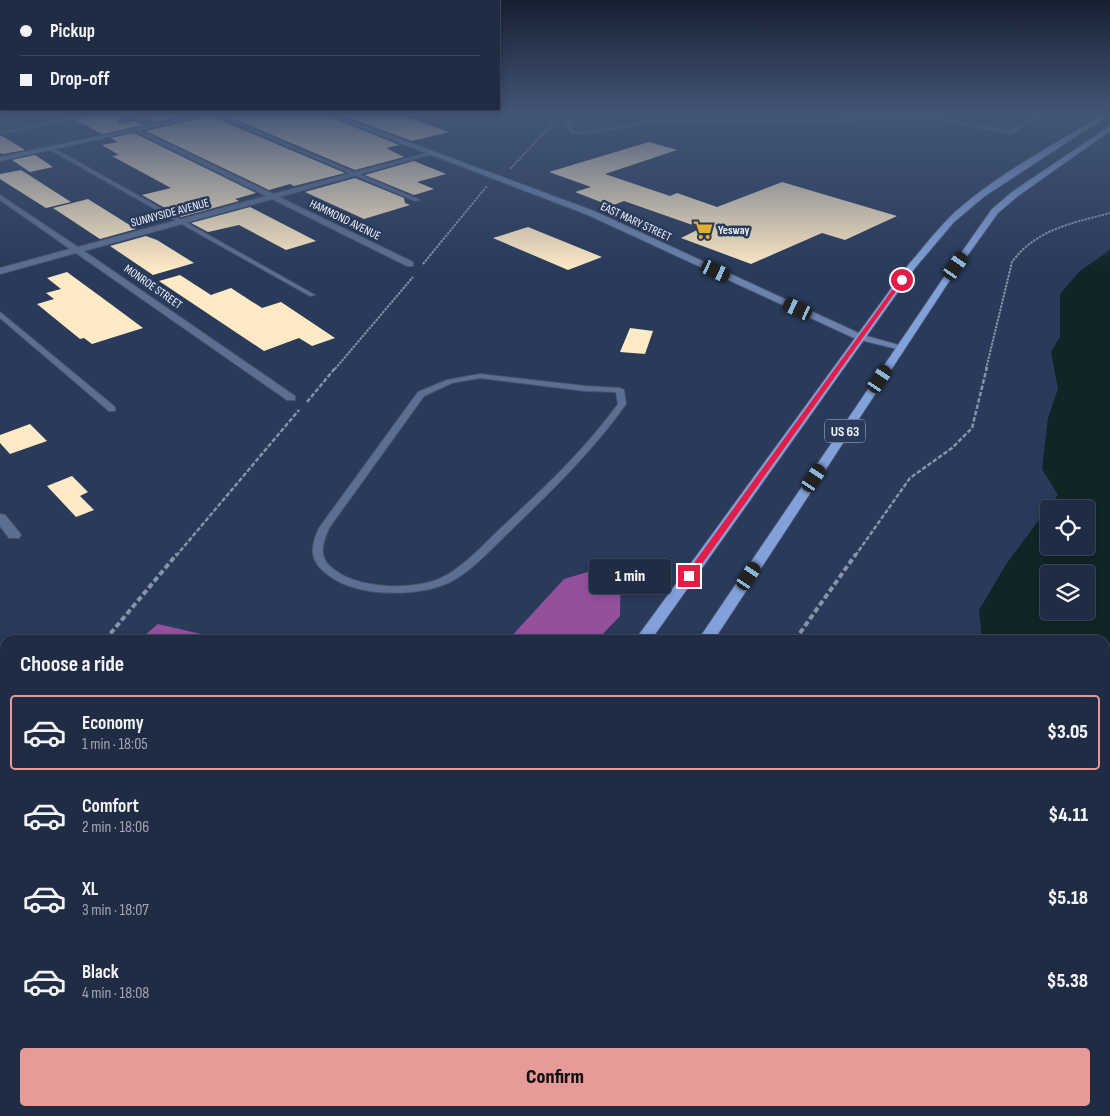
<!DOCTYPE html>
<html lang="en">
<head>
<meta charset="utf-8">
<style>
	body { margin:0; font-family:"Sofia Sans Condensed",sans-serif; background:#2c384f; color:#f1f3f6; height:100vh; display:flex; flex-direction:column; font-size:19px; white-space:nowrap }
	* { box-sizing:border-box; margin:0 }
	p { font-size:16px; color:#a1a7b2 }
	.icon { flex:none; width:28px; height:28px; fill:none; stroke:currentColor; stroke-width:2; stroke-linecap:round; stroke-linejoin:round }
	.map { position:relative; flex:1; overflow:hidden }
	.side { position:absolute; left:0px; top:635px; width:1110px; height:481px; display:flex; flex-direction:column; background:#1f2c44; border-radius:15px 15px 0 0; box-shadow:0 2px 8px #0003,0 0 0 1px #3c485d }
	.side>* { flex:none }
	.guide { position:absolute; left:0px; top:0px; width:500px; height:110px; box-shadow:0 2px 8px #0003,0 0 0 1px #3c485d; display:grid; align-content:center; height:110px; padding:0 20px; background:#1f2c44 }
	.controls { position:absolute; left:1040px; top:500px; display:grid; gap:10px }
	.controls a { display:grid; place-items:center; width:55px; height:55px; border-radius:5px; background:#1f2c44; box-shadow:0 2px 8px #0003,0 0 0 1px #3c485d; font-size:25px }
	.end { position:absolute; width:22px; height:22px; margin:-11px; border:6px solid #e11d48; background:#fff; box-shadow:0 0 0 2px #fff }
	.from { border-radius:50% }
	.bubble { position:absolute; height:35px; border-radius:5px; background:#1f2c44; box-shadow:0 2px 8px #0003,0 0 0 1px #3c485d; font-size:16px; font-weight:800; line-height:35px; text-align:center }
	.car { position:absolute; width:15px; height:30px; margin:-15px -8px; border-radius:6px; box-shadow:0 0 4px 1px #0007; background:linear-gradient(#222 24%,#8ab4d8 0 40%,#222 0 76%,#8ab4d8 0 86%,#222 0) }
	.guide b { display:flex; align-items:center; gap:18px; height:48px; font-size:19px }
	.guide b+b { border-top:1px solid #3c485d }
	.guide i { width:12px; height:12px; background:#f1f3f6 }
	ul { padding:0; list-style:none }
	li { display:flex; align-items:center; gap:15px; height:75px; margin:0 10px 8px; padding:0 10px; border:2px solid transparent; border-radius:5px }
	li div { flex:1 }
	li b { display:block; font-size:19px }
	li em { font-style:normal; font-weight:800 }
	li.active { border-color:#e69b98 }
	li>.icon { width:45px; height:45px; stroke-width:1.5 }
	h2 { padding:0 20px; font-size:22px; line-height:60px }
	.primary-button { display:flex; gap:10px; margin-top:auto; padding:10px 20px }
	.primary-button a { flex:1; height:58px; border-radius:5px; background:#e69b98; color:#111; font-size:20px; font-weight:800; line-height:58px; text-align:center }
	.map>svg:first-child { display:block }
	.forest { fill:#93519c }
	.water { fill:#102526; fill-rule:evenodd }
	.building { fill:#ffeac5 }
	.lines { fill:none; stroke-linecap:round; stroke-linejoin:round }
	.service-casing { stroke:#46536c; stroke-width:2 }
	.minor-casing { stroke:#46536c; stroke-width:2 }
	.secondary-casing { stroke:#46536c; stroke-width:2 }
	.trunk-casing { stroke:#46536c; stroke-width:2 }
	.path-far3 { stroke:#8893a8; stroke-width:2; stroke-dasharray:2.5 1; stroke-linecap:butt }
	.path-far2 { stroke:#8893a8; stroke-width:2.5; stroke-dasharray:4.5 2; stroke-linecap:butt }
	.path-far1 { stroke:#8893a8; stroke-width:4; stroke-dasharray:5.5 3; stroke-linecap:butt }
	.path { stroke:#8893a8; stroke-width:4.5; stroke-dasharray:8 4; stroke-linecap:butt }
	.service { fill:#5c6f92; fill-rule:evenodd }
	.minor { fill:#5c6f92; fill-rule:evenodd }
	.secondary { fill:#6a82ad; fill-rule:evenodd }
	.trunk { fill:#82a0da; fill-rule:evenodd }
	.route { fill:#e11d48 }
	.labels { text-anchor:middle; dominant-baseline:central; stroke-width:5; stroke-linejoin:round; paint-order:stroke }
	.far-street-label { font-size:12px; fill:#eff3fc; stroke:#293a5a }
	.far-poi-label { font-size:12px; font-weight:bold; fill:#eff3fc; stroke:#293a5a; text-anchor:start }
	.shield { fill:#293a5a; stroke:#b4bccb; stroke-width:1 }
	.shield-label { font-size:14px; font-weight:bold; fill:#eff3fc }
</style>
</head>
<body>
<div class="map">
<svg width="1110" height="1116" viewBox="0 0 1110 1116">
	<rect width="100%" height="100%" fill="#293a5a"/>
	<path class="forest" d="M 621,562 L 620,616 L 597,640 L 508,640 L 564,579 Z
		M 158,624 L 227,640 L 139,640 Z
		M 5,787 L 5,1111 L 48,1111 L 41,1116 L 0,1116 L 0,793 Z"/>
	<path class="water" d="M 1110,250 L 1110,1116 L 1088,1116 L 1082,1111 L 1105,1111 L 1105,640 L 982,640 L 979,610 L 1007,563 L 1058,495 L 1042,469 L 1048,418 L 1058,389 L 1051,352 L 1060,337 L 1060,294 L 1080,271 ZM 1049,509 L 1086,509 L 1086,546 L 1049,546 ZM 1049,574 L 1086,574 L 1086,611 L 1049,611 Z"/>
	<path class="building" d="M 94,115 L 118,115 L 119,124 L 136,121 L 144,125 L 102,134 L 76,120 Z
		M 164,115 L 189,115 L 155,122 L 147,118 Z
		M 212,115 L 213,117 L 345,173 L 294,186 L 290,184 L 269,190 L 146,131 Z
		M 225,115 L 325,115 L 399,145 L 386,148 L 404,157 L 355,170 Z
		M 341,115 L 401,115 L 449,132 L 412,141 Z
		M 134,133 L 256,193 L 235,199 L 239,201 L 181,217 L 142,195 L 171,188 L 112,156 L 119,155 L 102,145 L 118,142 L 111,138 Z
		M 0,136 L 2,136 L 25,150 L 3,154 L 0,153 Z
		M 649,142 L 677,150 L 605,174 L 670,196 L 677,193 L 717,207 L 782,182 L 897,216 L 845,240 L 822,233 L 751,264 L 681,238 L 701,228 L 624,201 L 611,206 L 575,192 L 591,187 L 549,172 Z
		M 35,155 L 53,167 L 30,172 L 12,160 Z
		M 414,161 L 446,174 L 417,182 L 434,189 L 414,195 L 365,175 Z
		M 21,170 L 71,202 L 46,208 L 0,179 L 0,174 Z
		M 355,178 L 404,198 L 405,203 L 410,205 L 364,219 L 305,192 Z
		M 88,199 L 136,229 L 100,239 L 53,208 Z
		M 250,207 L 285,225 L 316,241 L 286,250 L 239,225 L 208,232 L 191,223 Z
		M 528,227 L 602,257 L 568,270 L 493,238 Z
		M 146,236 L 157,240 L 194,263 L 153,275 L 110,246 Z
		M 67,272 L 112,305 L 143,328 L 92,344 L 84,338 L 80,339 L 37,304 L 54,299 L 46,293 L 61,289 L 47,278 Z
		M 180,275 L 211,295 L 231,288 L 262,308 L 281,302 L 335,338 L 312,346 L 299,338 L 264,351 L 159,281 Z
		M 630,328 L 653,331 L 645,354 L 620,352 Z
		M 30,424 L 47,441 L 10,454 L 0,443 L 0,435 Z
		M 72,476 L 88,492 L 80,496 L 94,510 L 76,517 L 47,486 Z"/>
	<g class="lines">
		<defs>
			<path id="service" d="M 83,115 L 92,115 L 0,134 L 0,132 Z
				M 214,115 L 220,115 L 420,200 L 415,201 Z
				M 576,115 L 581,115 L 570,126 L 574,131 L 585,132 L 649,121 L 669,120 L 940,118 L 1010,131 L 1039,115 L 1044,115 L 1011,134 L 940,120 L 669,122 L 649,123 L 585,134 L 571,133 L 565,126 Z
				M 48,147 L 52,147 L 315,295 L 310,296 L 48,149 Z
				M 0,312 L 115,407 L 115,411 L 109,411 L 0,318 Z
				M 480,374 L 585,386 L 620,388 L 624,390 L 626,404 C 592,452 551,491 509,532 C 490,550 471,572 448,583 C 417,597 359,597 331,577 C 310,563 309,550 319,528 L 418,392 L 447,380 ZM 480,378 L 585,391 L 616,392 L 618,404 C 584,451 543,489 501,528 C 482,546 463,568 439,579 C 412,590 361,589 336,571 C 318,559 321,547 329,528 L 424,396 L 452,383 Z"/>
			<path id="minor" d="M 0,115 L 5,115 L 0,117 Z
				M 128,115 L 136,115 L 158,126 L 153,127 Z
				M 136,128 L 273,194 L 431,152 L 436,153 L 279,197 L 413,262 L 413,266 L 407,266 L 272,199 L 84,251 L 295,396 L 295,400 L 287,400 L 76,253 L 0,274 L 0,268 L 70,249 L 0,200 L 0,195 L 78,247 L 266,196 L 134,131 Z
				M 0,514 L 5,515 L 19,532 L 21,535 L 19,538 L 9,538 L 0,526 Z
				M 726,1111 L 750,1111 L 751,1116 L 727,1116 Z"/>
			<path id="secondary" d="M 198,115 L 209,115 L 0,161 L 0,157 Z
				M 327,115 L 336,115 L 594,211 L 863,335 L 906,347 L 901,350 L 856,339 L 588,215 Z"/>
			<path id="trunk" d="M 1102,115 L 1109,115 L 985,196 L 954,222 L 915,268 L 651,640 L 635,640 L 909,264 C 924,247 938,228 955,212 C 999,173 1052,146 1102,115 Z
				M 1110,126 L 1110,131 L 1018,196 L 998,213 L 950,280 L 714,640 L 698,640 L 942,280 L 992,209 L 1012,192 Z
				M 184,1111 L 211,1111 L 210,1116 L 182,1116 Z
				M 313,1111 L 340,1111 L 339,1116 L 311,1116 Z"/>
		</defs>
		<use href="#service" class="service-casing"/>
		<use href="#minor" class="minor-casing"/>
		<use href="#secondary" class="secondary-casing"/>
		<use href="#trunk" class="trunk-casing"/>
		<path class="path-far3" d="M 510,169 L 555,121
			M 423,264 L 487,186
			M 335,369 L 413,277
			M 986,369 L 1012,262 C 1036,229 1073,223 1110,213"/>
		<path class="path-far2" d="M 307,402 L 336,367
			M 176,556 L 299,410
			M 855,556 L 910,478 L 952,448 L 972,428 L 987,367"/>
		<path class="path-far1" d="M 105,640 L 177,554
			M 795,640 L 856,554
			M 0,764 L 5,758"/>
		<path class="path" d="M 595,1116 L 597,1111"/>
		<use href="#service" class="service"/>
		<use href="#minor" class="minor"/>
		<use href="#secondary" class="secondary"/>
		<use href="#trunk" class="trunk"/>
	</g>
	<linearGradient id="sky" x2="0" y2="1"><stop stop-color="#172032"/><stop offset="0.42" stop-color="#435576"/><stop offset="1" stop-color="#435576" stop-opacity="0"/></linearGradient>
	<rect width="1110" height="271" fill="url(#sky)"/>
	<path class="route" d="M 900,279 L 904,280 L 692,578 L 686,578 L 686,574 Z"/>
	<defs>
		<symbol id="supermarket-bare" viewBox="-9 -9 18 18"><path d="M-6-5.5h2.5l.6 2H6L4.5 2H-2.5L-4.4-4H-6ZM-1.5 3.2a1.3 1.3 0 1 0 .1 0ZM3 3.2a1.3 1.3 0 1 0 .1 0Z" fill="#e4ae35" stroke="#293a5a" stroke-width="2.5" paint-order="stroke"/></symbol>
	</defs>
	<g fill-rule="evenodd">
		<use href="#supermarket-bare" x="689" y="216" width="28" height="28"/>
	</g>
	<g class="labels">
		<g class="far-street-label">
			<text transform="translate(170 213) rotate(-15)">SUNNYSIDE AVENUE</text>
			<text transform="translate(345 220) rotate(26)">HAMMOND AVENUE</text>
			<text transform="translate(636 222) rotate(25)">EAST MARY STREET</text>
			<text transform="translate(153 287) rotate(35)">MONROE STREET</text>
		</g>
		<g class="far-poi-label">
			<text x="718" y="230">Yesway</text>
		</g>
		<rect class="shield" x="825" y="419.5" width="40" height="23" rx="4"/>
		<g class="shield-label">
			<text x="845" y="431">US 63</text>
		</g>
	</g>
</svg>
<div class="controls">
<a><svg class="icon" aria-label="locate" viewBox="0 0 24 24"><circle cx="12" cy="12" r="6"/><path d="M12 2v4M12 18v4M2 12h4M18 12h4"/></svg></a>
<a><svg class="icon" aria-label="layers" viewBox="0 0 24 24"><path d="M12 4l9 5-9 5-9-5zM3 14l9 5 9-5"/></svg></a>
</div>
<i class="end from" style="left:902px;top:280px"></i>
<i class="end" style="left:689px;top:576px"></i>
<div class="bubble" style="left:589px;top:559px;width:82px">1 min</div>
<i class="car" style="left:956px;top:266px;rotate:35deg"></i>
<i class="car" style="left:716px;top:271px;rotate:115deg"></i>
<i class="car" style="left:798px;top:309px;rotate:295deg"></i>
<i class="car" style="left:880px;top:379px;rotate:34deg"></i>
<i class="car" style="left:814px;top:478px;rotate:34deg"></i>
<i class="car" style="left:749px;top:576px;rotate:34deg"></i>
<div class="guide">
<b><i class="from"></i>Pickup</b>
<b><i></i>Drop-off</b>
</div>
<section class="side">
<h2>Choose a ride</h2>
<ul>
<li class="active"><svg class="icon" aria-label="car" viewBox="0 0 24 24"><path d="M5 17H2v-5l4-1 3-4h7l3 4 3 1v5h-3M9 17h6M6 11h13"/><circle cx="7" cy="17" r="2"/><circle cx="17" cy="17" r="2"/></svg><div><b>Economy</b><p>1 min · 18:05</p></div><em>$3.05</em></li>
<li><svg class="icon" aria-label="car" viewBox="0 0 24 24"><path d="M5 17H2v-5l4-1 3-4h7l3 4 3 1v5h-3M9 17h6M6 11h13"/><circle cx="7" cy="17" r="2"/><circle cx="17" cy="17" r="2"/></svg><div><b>Comfort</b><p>2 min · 18:06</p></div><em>$4.11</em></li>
<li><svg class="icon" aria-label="car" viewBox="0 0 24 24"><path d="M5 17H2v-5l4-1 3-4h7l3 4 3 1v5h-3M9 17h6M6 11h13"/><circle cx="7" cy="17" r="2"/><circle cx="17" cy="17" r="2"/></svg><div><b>XL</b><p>3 min · 18:07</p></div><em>$5.18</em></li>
<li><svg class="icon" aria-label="car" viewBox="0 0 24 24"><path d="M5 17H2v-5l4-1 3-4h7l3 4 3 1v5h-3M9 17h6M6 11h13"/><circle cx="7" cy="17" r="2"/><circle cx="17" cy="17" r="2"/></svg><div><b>Black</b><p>4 min · 18:08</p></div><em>$5.38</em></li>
</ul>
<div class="primary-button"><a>Confirm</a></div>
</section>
</div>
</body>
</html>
